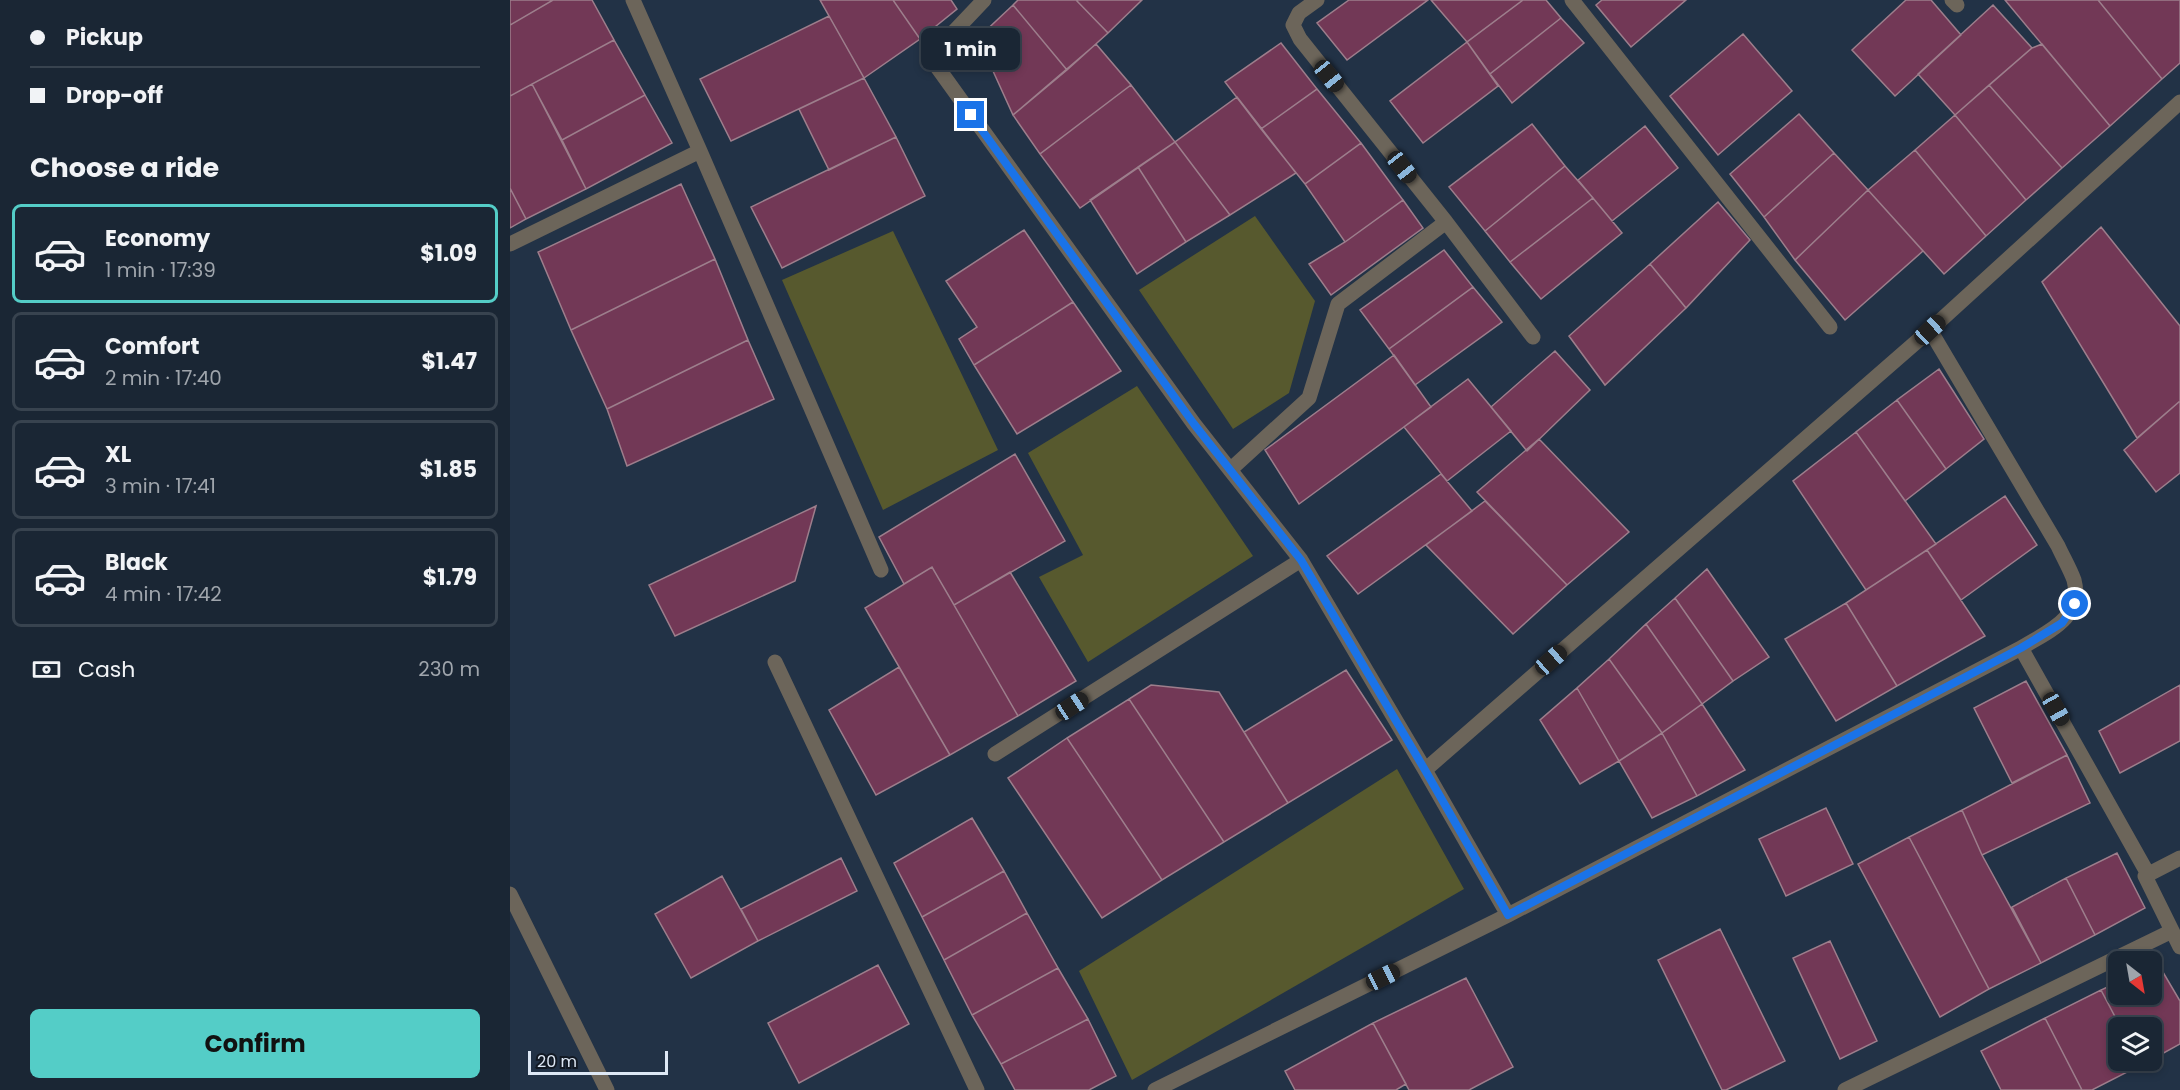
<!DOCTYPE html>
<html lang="en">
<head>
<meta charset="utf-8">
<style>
	body { margin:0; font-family:Poppins,sans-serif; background:#273240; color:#f1f3f6; height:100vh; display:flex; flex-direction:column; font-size:22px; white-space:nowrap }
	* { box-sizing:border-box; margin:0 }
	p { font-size:20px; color:#9fa5ac }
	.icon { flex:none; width:33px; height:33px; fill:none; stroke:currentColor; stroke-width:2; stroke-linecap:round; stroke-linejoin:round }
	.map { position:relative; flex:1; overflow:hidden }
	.side { display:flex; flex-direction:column; background:#1a2634; width:510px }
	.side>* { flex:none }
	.banner { display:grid; align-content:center; height:132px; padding:0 30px; background:#1a2634 }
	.needle { width:39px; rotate:149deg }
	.tools { position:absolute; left:1598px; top:951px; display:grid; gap:12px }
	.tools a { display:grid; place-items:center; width:54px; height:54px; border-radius:9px; background:#1a2634; box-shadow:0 3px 9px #0003,0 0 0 2px #38434f; font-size:30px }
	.scale { position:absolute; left:18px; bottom:15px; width:140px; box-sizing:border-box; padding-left:6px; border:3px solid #dee8f5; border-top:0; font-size:16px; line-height:21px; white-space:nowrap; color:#dee8f5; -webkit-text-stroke:4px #121923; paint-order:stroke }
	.end { position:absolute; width:27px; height:27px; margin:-14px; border:8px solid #1a73e8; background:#fff; box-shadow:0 0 0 3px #fff }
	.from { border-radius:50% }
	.bubble { position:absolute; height:42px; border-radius:9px; background:#1a2634; box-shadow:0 3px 9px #0003,0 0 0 2px #38434f; font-size:20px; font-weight:700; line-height:42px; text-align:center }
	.car { position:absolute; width:18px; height:36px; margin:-18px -9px; border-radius:8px; box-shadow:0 0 4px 2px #0007; background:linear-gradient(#222 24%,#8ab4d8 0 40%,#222 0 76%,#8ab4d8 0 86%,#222 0) }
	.banner b { display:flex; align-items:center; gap:21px; height:57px; font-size:22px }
	.banner b+b { border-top:2px solid #38434f }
	.banner i { width:15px; height:15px; background:#f1f3f6 }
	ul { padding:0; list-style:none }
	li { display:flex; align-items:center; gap:18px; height:99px; margin:0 12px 9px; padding:0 18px; border:3px solid #38434f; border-radius:9px }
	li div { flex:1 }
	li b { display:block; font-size:22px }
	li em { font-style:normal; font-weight:700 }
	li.active { border-color:#54cdc7 }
	li>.icon { width:54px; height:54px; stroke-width:1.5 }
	h2 { padding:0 30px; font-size:27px; line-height:72px }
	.pay { display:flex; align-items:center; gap:15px; height:66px; padding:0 30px; font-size:22px }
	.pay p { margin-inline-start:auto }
	.primary-button { display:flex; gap:12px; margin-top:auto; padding:12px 30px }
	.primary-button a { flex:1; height:69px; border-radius:9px; background:#54cdc7; color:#111; font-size:24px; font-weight:700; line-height:69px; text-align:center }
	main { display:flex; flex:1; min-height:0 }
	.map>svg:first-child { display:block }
	.green { fill:#57592e }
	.building { fill:#723856; stroke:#9d7e8c; stroke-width:1.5 }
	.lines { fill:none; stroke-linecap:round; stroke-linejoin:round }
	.minor { stroke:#6c655a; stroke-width:15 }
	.route { stroke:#1a73e8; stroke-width:8 }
</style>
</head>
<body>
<main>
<section class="side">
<div class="banner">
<b><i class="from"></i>Pickup</b>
<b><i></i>Drop-off</b>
</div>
<h2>Choose a ride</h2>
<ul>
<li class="active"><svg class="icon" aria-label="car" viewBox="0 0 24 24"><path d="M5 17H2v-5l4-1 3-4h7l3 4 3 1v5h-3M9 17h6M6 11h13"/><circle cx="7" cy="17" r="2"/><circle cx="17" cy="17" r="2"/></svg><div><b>Economy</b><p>1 min · 17:39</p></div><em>$1.09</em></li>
<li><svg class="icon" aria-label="car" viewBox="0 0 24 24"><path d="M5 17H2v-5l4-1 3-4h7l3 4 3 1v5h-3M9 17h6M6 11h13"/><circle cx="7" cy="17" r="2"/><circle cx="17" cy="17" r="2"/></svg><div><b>Comfort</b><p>2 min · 17:40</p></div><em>$1.47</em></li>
<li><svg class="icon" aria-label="car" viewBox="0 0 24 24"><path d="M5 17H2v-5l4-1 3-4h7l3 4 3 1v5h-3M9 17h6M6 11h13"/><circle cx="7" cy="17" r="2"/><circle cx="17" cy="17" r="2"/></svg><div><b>XL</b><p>3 min · 17:41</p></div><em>$1.85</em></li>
<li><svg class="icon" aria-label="car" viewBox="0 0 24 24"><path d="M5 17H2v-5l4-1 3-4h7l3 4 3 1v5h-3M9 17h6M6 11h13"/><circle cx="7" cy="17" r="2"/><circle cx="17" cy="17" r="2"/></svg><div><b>Black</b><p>4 min · 17:42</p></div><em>$1.79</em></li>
</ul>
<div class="pay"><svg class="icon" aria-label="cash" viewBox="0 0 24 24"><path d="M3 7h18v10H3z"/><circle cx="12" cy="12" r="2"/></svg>Cash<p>230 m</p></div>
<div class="primary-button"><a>Confirm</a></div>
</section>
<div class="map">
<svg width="1670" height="1090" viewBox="0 0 1670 1090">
	<rect width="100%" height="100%" fill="#223246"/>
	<path class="green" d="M 745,216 L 805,301 L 779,393 L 723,429 L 629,290 Z
		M 383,231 L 488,450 L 373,510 L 272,280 Z
		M 627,386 L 743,556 L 578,662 L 529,577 L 573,555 L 518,453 Z
		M 887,769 L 954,889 L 622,1080 L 569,971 Z"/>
	<path class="building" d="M 0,0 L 43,0 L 0,25 Z
		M 43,0 L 82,0 L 104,40 L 0,96 L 0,25 Z
		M 310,0 L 383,0 L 410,39 L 354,78 Z
		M 383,0 L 441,0 L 447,9 L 410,39 Z
		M 508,0 L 566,0 L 598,33 L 557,70 L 503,5 Z
		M 566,0 L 632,0 L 598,33 Z
		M 839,0 L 918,0 L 837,60 L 807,23 Z
		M 921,0 L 1013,0 L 957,42 Z
		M 1013,0 L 1036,0 L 1051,18 L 980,74 L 957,42 Z
		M 1092,0 L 1176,0 L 1121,47 L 1086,5 Z
		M 1396,0 L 1421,0 L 1451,35 L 1385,96 L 1342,50 Z
		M 1495,0 L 1588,0 L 1652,79 L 1600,126 Z
		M 1588,0 L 1670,0 L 1670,63 L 1652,79 Z
		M 503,5 L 557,70 L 503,115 L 468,38 Z
		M 1483,5 L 1522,48 L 1445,115 L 1408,74 Z
		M 319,16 L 354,78 L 221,141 L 190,79 Z
		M 1051,18 L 1074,43 L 1002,103 L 980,74 Z
		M 1233,34 L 1282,91 L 1208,155 L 1160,96 Z
		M 104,40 L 135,95 L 52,140 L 22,84 Z
		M 957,42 L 988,86 L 913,143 L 880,101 Z
		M 771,43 L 807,89 L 751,129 L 715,82 Z
		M 586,44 L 621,85 L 530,154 L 503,115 Z
		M 1532,44 L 1600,126 L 1552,168 L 1479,85 L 1522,48 Z
		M 354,78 L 386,137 L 319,170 L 289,109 Z
		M 22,84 L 76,189 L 16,219 L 0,188 L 0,96 Z
		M 621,85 L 665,142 L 570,208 L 530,154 Z
		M 1479,85 L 1552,168 L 1516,200 L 1445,115 Z
		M 807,89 L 851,143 L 795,184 L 751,129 Z
		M 135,95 L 162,143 L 76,189 L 52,140 Z
		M 727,97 L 786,173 L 720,215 L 665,142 Z
		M 1289,114 L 1324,153 L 1254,217 L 1220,174 Z
		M 1445,115 L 1516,200 L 1476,236 L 1405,150 Z
		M 1022,124 L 1055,166 L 975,231 L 939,187 Z
		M 1135,126 L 1168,168 L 1102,221 L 1068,180 Z
		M 386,137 L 415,196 L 272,268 L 241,207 Z
		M 665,142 L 720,215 L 676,242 L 628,167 Z
		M 851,143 L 893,200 L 835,242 L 795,184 Z
		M 1405,150 L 1476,236 L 1434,274 L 1358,190 Z
		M 1324,153 L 1358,190 L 1285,260 L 1254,217 Z
		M 1055,166 L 1083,198 L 1000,262 L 975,231 Z
		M 628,167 L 676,242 L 627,274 L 580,200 Z
		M 171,184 L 205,259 L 61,330 L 28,252 Z
		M 0,188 L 16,219 L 0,228 Z
		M 1358,190 L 1413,251 L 1335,320 L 1285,260 Z
		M 1083,198 L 1112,233 L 1031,299 L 1000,262 Z
		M 893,200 L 913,228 L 821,295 L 799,264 L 835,242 Z
		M 1208,202 L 1240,240 L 1176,308 L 1140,264 Z
		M 1591,227 L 1670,326 L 1670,401 L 1627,438 L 1532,282 Z
		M 514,230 L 563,302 L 464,365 L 449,339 L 467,327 L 436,281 Z
		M 934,250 L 963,287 L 879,349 L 850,310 Z
		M 205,259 L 238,340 L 97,409 L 61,330 Z
		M 1140,264 L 1176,308 L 1095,385 L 1059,336 Z
		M 963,287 L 992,322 L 905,385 L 879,349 Z
		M 563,302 L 611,371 L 507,434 L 464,365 Z
		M 238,340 L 264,399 L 117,466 L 97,409 Z
		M 1045,351 L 1080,390 L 1017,451 L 981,407 Z
		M 884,355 L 921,407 L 789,504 L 755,450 Z
		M 1429,369 L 1474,439 L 1436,469 L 1387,400 Z
		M 958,379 L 1001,431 L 937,481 L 894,427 Z
		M 1387,400 L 1436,469 L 1395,501 L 1346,432 Z
		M 1670,401 L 1670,473 L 1646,492 L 1614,450 Z
		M 1346,432 L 1426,544 L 1356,590 L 1283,481 Z
		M 1029,439 L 1119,532 L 1057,585 L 967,492 Z
		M 505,454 L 555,541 L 444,605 L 422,567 L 394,584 L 369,537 Z
		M 931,474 L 962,511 L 848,594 L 817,556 Z
		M 1495,496 L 1527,545 L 1451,600 L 1417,550 Z
		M 975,501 L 1057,585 L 1003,634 L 916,545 Z
		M 306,506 L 285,581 L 165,636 L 139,585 Z
		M 1417,550 L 1475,636 L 1387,686 L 1336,603 Z
		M 422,567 L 508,716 L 440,755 L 355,608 Z
		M 1197,569 L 1259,657 L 1223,681 L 1165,598 Z
		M 500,572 L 566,681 L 508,716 L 444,605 Z
		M 1165,598 L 1223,681 L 1192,704 L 1136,624 Z
		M 1336,603 L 1387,686 L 1326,721 L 1275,639 Z
		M 1136,624 L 1192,704 L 1152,733 L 1099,659 Z
		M 1099,659 L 1152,733 L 1109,761 L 1067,688 Z
		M 389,667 L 440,755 L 366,795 L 319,710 Z
		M 836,670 L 882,740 L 778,803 L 734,732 Z
		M 1516,681 L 1557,755 L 1502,783 L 1464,708 Z
		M 641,685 L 709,692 L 778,803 L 714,842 L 619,699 Z
		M 1670,685 L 1670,741 L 1610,773 L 1589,731 Z
		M 1067,688 L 1109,761 L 1070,784 L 1030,720 Z
		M 619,699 L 714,842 L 652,880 L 557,738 Z
		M 1192,704 L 1235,770 L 1187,796 L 1152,733 Z
		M 1152,733 L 1187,796 L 1142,818 L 1109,761 Z
		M 557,738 L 652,880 L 592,918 L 498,778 Z
		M 1557,755 L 1580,803 L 1472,855 L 1452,810 Z
		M 1316,808 L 1343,864 L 1276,896 L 1249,839 Z
		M 1452,810 L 1472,855 L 1531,963 L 1479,989 L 1399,837 Z
		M 462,818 L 494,871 L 412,917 L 384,863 Z
		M 1399,837 L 1479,989 L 1430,1017 L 1348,864 Z
		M 1607,853 L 1635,908 L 1585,935 L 1556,878 Z
		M 331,858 L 347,891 L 248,941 L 231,909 Z
		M 494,871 L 517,913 L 434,960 L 412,917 Z
		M 212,876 L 248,941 L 181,978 L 145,914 Z
		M 1556,878 L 1585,935 L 1531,963 L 1502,907 Z
		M 517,913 L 548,968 L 462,1015 L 434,960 Z
		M 1210,929 L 1275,1061 L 1216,1090 L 1212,1090 L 1148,960 Z
		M 1320,941 L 1367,1041 L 1330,1059 L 1283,958 Z
		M 1647,962 L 1670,1001 L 1670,1044 L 1641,1060 L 1641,1028 L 1611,1028 L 1591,990 L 1608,982 L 1608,994 L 1641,994 L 1641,965 Z
		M 368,965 L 399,1024 L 289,1083 L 258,1023 Z
		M 548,968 L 578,1019 L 491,1064 L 462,1015 Z
		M 956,978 L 1003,1067 L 959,1090 L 899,1090 L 863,1023 Z
		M 1591,990 L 1611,1028 L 1608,1028 L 1608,1060 L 1629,1060 L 1631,1065 L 1582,1090 L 1572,1090 L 1535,1018 Z
		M 1535,1018 L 1572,1090 L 1491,1090 L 1471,1051 Z
		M 578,1019 L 606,1076 L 579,1090 L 505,1090 L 491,1064 Z
		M 863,1023 L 896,1084 L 886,1090 L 785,1090 L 775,1071 Z"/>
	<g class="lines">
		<path class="minor" d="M 123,0 L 190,151 L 371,570
			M 474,0 L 420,57 L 684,424 L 791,560 L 915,770 L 998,915
			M 807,0 L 789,13 L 783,25 L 790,39 L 936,222 L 1023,337
			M 1062,0 L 1320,327
			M 1442,0 L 1447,5
			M 0,244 L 190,151
			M 1420,330 L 1548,546 C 1553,557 1560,569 1564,580 C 1574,618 1537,632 1511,648
			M 720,470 L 799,398 L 828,304 L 936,222
			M 265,662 L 467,1090
			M 485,754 L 791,560
			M 915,770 L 1420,330 L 1670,102
			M 1670,858 L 1635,876 L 1670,947
			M 0,894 L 97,1090
			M 645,1090 L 998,915 L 1511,648 L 1638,874
			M 1335,1090 L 1662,931"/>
	</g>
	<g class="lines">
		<path class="route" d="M 461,115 L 684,424 L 791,560 L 915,770 L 998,915 L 1511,648 L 1552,623 L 1565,604"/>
	</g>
</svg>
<div class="tools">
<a><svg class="needle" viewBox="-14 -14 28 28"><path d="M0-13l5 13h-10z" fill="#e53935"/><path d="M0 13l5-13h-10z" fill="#9fa5ac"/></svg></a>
<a><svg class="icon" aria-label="layers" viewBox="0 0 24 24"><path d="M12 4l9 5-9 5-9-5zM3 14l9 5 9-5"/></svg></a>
</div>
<div class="scale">20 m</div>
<i class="end from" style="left:1565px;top:604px"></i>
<i class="end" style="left:461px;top:115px"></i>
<div class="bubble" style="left:411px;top:28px;width:99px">1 min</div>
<i class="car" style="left:819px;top:76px;rotate:141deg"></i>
<i class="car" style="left:892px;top:167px;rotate:142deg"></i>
<i class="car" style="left:1420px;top:330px;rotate:47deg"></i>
<i class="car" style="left:1041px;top:660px;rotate:49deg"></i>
<i class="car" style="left:562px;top:706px;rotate:57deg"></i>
<i class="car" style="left:1546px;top:709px;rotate:151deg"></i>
<i class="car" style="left:873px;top:977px;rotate:64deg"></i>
</div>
</main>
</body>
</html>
